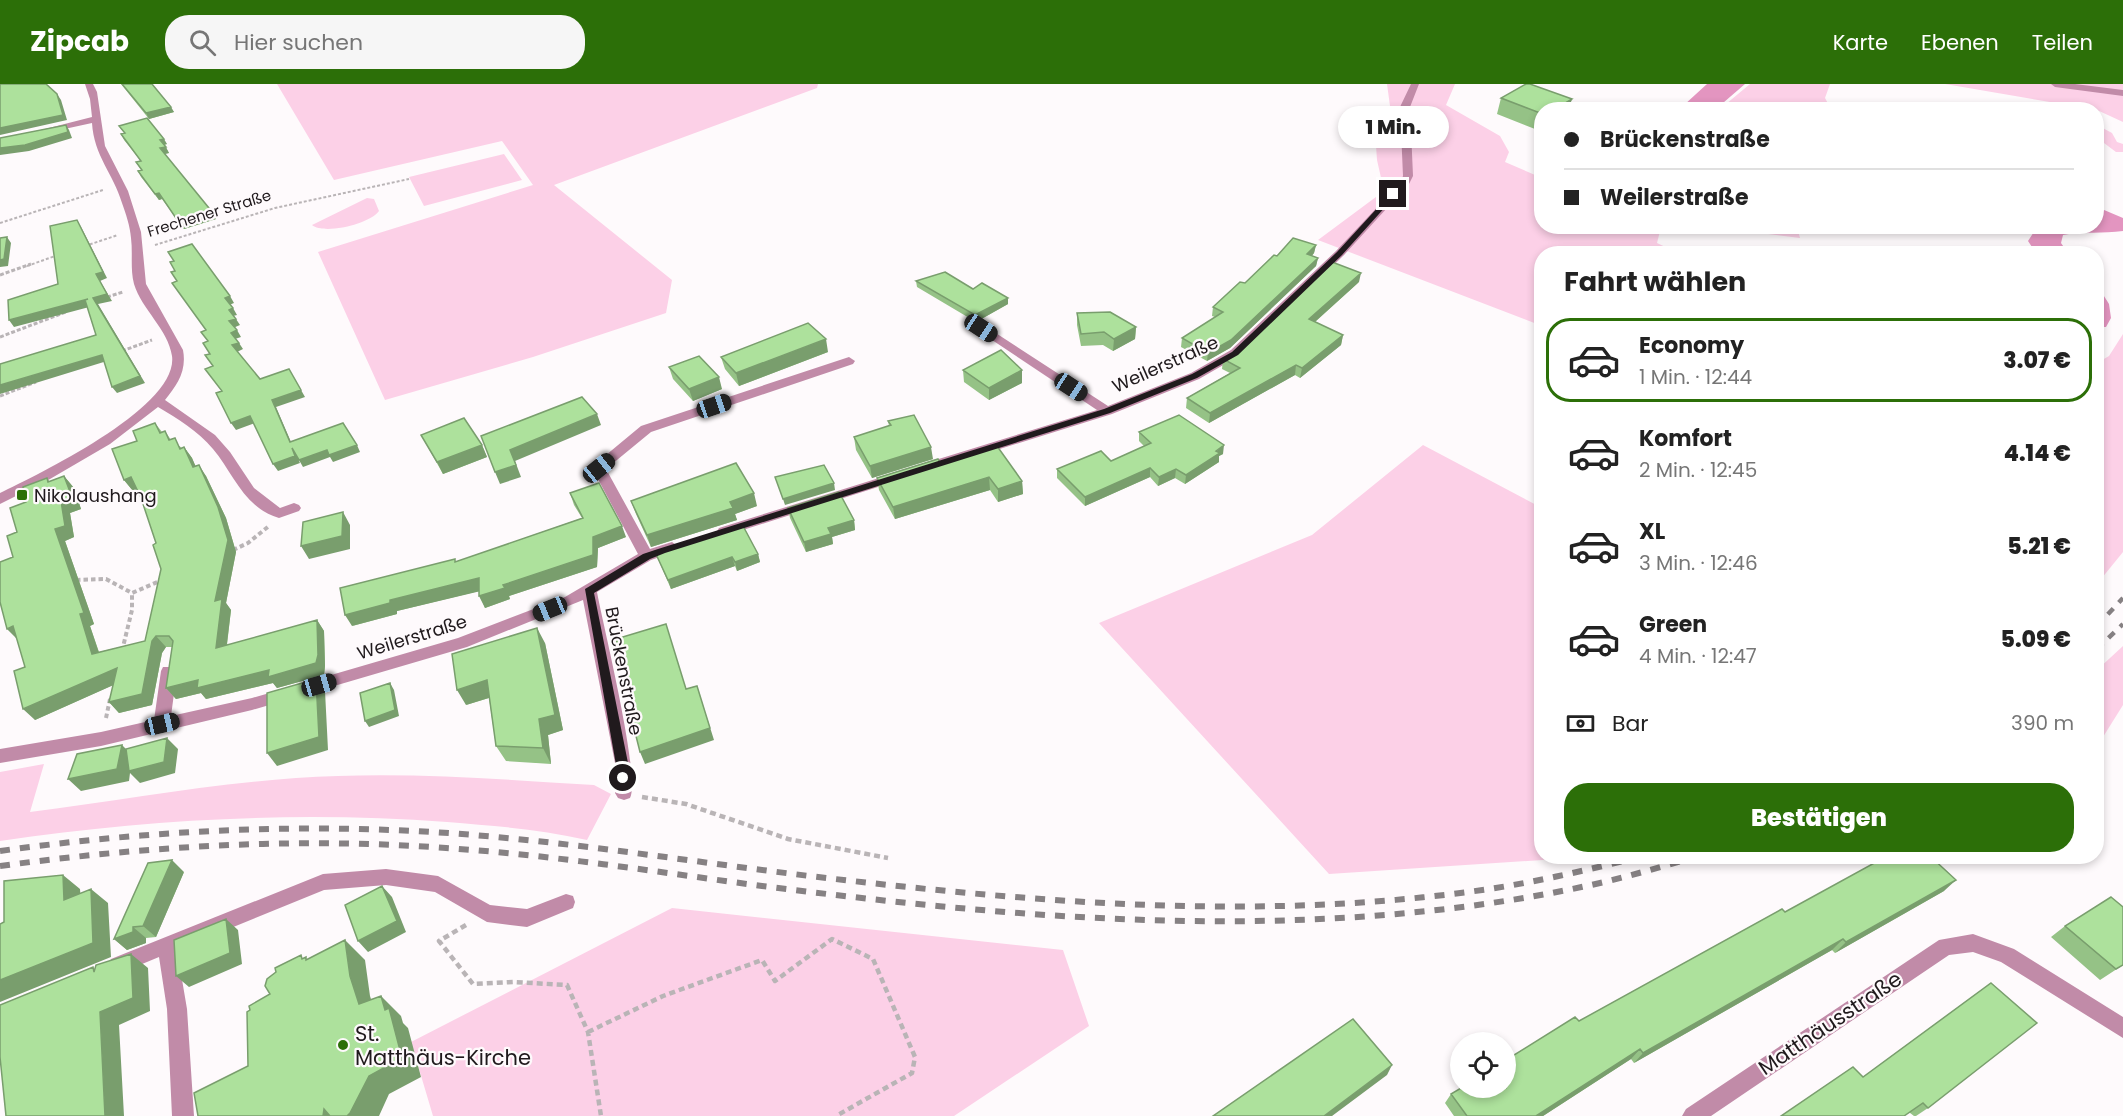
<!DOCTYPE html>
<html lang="de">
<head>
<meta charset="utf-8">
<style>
	body { margin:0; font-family:Poppins,sans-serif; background:#f6f6f6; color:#222; height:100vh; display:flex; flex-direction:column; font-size:22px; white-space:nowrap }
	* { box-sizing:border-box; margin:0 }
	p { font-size:20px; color:#767676 }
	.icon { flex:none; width:33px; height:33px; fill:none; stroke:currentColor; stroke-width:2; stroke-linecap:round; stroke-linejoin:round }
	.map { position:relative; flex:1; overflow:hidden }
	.sheet { position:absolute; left:1534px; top:162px; width:570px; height:618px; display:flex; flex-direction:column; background:#fff; border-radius:24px; box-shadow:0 3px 9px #0003 }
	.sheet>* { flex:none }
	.guide { position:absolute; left:1534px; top:18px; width:570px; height:132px; border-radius:24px; box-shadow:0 3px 9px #0003; display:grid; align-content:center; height:132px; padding:0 30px; background:#fff }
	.buttons { position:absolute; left:1450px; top:948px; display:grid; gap:12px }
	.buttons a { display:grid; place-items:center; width:66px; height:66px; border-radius:50%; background:#fff; box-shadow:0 3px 9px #0003; font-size:30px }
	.end { position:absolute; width:27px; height:27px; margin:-14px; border:8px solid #201a1d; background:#fff; box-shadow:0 0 0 3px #fff }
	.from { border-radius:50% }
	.bubble { position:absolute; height:42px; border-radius:21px; background:#fff; box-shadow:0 3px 9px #0003; font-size:20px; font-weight:800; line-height:42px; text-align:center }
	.car { position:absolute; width:18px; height:36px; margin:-18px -9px; border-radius:8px; box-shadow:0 0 4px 2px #0007; background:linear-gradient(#222 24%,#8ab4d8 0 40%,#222 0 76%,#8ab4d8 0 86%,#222 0) }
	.guide b { display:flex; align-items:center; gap:21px; height:57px; font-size:22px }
	.guide b+b { border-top:2px solid #e0e0e0 }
	.guide i { width:15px; height:15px; background:#222 }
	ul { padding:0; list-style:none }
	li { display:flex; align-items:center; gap:18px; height:84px; margin:0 12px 9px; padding:0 18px; border:3px solid transparent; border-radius:24px }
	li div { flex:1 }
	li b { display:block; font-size:22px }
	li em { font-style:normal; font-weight:800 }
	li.current { border-color:#2c6f08 }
	li>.icon { width:54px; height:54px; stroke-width:1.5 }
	h2 { padding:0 30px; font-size:27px; line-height:72px }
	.pay { display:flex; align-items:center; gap:15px; height:66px; padding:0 30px; font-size:22px }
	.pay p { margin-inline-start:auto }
	.cta { display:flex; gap:12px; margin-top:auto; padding:12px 30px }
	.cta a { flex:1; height:69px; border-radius:24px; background:#2c6f08; color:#fff; font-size:24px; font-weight:800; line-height:69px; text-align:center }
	header { display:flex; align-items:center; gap:36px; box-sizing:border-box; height:84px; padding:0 30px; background:#2c6f08; color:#fff }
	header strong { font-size:28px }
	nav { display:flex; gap:33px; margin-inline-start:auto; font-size:21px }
	.search { width:420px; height:54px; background:#f6f6f6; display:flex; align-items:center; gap:15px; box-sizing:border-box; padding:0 21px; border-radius:24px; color:#767676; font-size:22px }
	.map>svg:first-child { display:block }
	.green { fill:#fcd0e7 }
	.water { fill:#e395c0 }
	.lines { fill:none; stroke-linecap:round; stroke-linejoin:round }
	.path-far3 { stroke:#b9b4b6; stroke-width:2; stroke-dasharray:3 2; stroke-linecap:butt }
	.path-far2 { stroke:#b9b4b6; stroke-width:3; stroke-dasharray:4 2; stroke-linecap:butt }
	.path-far1 { stroke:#b9b4b6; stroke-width:4; stroke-dasharray:4.5 3; stroke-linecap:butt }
	.path { stroke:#b9b4b6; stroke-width:4.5; stroke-dasharray:6 4; stroke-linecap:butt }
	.minor { fill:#c18ba8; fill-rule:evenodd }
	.rail-far1 { stroke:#868183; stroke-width:4.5; stroke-dasharray:8 8; stroke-linecap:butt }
	.rail { stroke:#868183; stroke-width:6; stroke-dasharray:10 10; stroke-linecap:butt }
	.wall { fill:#95c286 }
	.shaded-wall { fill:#799e6d }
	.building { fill:#ade19c; stroke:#799e6d; stroke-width:1.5 }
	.route { fill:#201a1d }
	.poi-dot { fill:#2c6f08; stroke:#fefafc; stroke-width:2 }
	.labels { text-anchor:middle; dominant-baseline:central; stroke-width:4.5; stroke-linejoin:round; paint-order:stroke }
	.far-street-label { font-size:15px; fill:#201a1d; stroke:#fefafc }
	.street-label { font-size:18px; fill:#201a1d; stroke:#fefafc }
	.poi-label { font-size:18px; fill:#201a1d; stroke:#fefafc; text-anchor:start }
	.near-street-label { font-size:21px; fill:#201a1d; stroke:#fefafc }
	.near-poi-label { font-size:21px; fill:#201a1d; stroke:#fefafc; text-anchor:start }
</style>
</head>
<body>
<header>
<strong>Zipcab</strong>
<div class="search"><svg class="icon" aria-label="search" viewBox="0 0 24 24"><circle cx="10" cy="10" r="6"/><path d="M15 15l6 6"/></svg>Hier suchen</div>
<nav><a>Karte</a><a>Ebenen</a><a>Teilen</a></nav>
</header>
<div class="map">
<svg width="2123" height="1032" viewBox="0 0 2123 1032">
	<rect width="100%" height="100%" fill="#fefafc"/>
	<path class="green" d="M 277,0 L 818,0 L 817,4 L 554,101 L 672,196 L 666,229 L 533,273 L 385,316 L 318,168 L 533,101 L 502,57 L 334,96 Z
		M 1387,0 L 1455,0 L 1446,21 L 1500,52 L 1509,68 L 1505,78 L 1542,94 L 1542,142 L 1661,143 L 1657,159 L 1678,169 L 1542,170 L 1542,242 L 1318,156 L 1384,107 L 1377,76 L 1374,32 L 1390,22 Z
		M 1750,0 L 1830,0 L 1825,14 L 1831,25 L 1720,25 Z
		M 1945,0 L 2123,0 L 2123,38 L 2097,26 Z
		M 2097,41 L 2112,49 L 2117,58 L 2123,60 L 2123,68 L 2116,68 L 2104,59 L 2097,61 L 2097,51 L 2100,51 Z
		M 504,70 L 522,96 L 424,122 L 409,93 Z
		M 367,114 L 374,115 L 379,127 C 370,140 324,151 312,141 Z
		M 1712,143 L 1797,143 L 1800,154 Z
		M 2123,250 L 2123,468 L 2097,500 L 2097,279 L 2109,272 Z
		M 1423,361 L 1542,424 L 1542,772 L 1569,773 L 1557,775 L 1329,790 L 1099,539 L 1312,451 Z
		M 2123,562 L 2123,621 L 2103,653 L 2097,650 L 2097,586 Z
		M 44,680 L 30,728 C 132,715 235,695 338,692 C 423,689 509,696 594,701 L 611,710 L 587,756 C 540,745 494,742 447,738 C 299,727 146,735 0,757 L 0,688 Z
		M 672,824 L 1063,866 L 1089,942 L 954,1032 L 433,1032 L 411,958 Z"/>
	<path class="water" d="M 1707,0 L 1745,0 L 1716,25 L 1683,25 L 1684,21 Z
		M 2097,123 L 2123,134 L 2123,147 C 2103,150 2083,147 2063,151 L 2061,159 L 2068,169 L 2036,169 L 2028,157 L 2037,143 L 2097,142 Z
		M 2097,201 L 2109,220 L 2111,234 L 2106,243 L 2097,243 Z"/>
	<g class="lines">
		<path class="path-far3" d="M 0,139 L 103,106
			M 155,161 L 275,124 L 409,95
			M 85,162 L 118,151
			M 27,182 L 58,171"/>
		<path class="path-far2" d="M 0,191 L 31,180
			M 107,213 L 123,208
			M 0,253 L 66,228
			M 122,267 L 152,256
			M 0,312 L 36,298"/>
		<path class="path-far1" d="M 233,466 L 248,459 L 269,442
			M 76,496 L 106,495 L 132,509 L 162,496
			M 122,567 L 132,526 L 132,509
			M 106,634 L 110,615"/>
		<path class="path" d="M 642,713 L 686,720 L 788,755 L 888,774
			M 466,841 L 439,857 L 473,900 L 513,898 L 567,901 L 588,948 L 601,1032
			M 588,948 L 663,912 L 762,876 L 775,897 L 832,855 L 873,875 L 915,973 L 912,989 L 836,1032"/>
		<path class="minor" d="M 85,0 L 93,0 L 97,8 L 105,62 L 128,107 L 141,148 L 146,200 L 183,266 C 187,287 177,301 165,316 L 215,351 L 230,368 L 254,404 L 280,424 L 294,419 L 299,421 L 301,424 L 299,427 L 279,434 C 244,424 234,390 213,365 C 198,347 178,335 158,323 L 110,360 L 50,395 L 0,420 L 0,409 C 39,390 179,323 172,272 C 168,245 142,226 134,200 C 130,185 133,169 131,154 C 130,142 126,130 122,119 C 113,89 94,72 92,39 L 46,49 L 41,46 L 92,33 L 90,15 Z
			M 1411,0 L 1419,0 L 1410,23 L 1413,92 L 1409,100 L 1344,171 L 1239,272 L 1199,295 L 1112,330 L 926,388 L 916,388 L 914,385 L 916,382 L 1097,326 L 977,246 L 977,242 L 985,242 L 1108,322 L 1191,289 L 1231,266 L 1336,167 L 1400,99 L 1403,92 L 1400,23 Z
			M 2051,0 L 2075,0 L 2123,6 L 2123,12 L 2055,3 Z
			M 849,273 L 855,277 L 853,280 L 651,348 L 606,385 L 650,465 L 672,458 L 679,463 L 677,467 L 651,476 L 597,508 C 603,541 641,693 630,714 L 624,716 L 618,714 L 615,709 L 615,679 L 583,516 L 467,563 L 252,626 L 101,662 L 0,679 L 0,665 L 101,648 L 154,636 L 161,587 L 163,583 L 175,583 L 177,587 L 171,632 L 252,614 L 458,554 L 565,513 L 638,470 L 592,384 L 594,381 L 641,342 Z
			M 895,389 L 900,390 L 902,393 L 900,396 L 724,452 L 717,447 L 719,444 Z
			M 386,785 L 438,792 L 490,821 L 527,825 L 566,810 L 573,812 L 575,818 L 573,824 L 527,843 L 487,838 L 435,808 L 386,801 L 324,806 L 177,866 L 187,925 L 194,1032 L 172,1032 L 167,925 L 159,873 L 118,890 L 111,887 L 108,881 L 111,875 L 323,790 Z
			M 1973,850 L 2014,865 L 2123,933 L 2123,954 L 2001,878 L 1973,868 L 1949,871 L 1711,1032 L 1682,1032 L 1686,1025 L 1939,856 Z"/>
		<path class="rail-far1" d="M 2097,542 L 2123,514
			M 2097,565 L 2123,540"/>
		<path class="rail" d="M 0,767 C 137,748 276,740 414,747 C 554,754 695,779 835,795 C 1051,820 1273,837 1489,805 C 1541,797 1592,785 1643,772
			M 0,782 C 148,762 297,753 446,764 C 552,771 657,788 762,802 C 904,820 1047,835 1190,837 C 1327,839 1467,829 1600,799 C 1634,791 1667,781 1700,772"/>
	</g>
	<path class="wall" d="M 121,0 L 152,0 L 174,28 L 149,35 Z
		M 1501,14 L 1572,15 L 1568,26 L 1542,26 L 1542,45 L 1535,45 L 1497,30 Z
		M 119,42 L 167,60 L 164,61 L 169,69 L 165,70 L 216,135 L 184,145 L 162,115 L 159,116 L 141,93 L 138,87 L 141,86 L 136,78 L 141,77 L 124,56 L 121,50 L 124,49 Z
		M 1316,161 L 1314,169 L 1312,172 L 1318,174 L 1316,182 L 1230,264 L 1207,277 L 1181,263 L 1182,254 L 1215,233 L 1212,232 L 1213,223 L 1245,199 L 1277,172 Z
		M 916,197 L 973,205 L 1008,220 L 976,238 L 917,203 Z
		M 1359,198 L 1315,238 L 1343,251 L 1341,261 L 1300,294 L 1295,291 L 1209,339 L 1186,324 L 1187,314 L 1230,289 L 1222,285 L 1223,275 Z
		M 1077,229 L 1136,243 L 1135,255 L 1113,267 L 1103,261 L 1081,262 L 1077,241 Z
		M 828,268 L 739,302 L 725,285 L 721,273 Z
		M 669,283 L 722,305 L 693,317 L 673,295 Z
		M 963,286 L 1022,299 L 989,316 L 964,298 Z
		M 888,337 L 933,375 L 872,394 L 856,366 L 854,353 L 889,342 Z
		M 155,339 L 162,348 L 165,347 L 171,356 L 182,364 L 184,363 L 192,374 L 195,382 L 206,392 L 226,434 L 236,468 L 226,519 L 231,526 L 227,561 L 317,536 L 324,547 L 325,582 L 324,591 L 277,604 L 273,599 L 206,615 L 201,609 L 176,615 L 166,604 L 172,563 L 166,563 L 162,569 L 152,621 L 119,629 L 109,618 L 113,601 L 35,636 L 25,583 L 13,473 L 17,448 L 26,418 L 47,394 L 50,398 L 64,392 L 74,404 L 81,425 L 70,429 L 74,453 L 65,457 L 94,540 L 90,542 L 99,568 L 145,557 L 161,485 L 156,459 L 141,414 L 137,406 L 133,407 L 124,396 L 137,357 Z
		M 1139,348 L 1223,370 L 1219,372 L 1219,378 L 1185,400 L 1175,394 L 1158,402 L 1150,393 L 1085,422 L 1057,394 L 1057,385 L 1111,377 L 1144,362 L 1139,357 Z
		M 421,351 L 482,361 L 487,373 L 443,390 Z
		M 941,380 L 1022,397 L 1023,410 L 998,418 L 990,406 L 895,435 L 879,406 L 877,394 Z
		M 570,409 L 626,453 L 598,464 L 597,483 L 509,512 L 510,515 L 485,524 L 479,507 L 397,527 L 397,530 L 352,542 L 456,478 L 582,434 L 574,421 Z
		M 631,417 L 757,422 L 735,430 L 737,436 L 651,463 L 636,430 Z
		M 788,424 L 854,436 L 855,446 L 832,453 L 833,460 L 806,468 L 790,434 Z
		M 655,468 L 758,470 L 760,478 L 737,487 L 735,482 L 671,505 Z
		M 545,559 L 563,646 L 548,651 L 551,680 L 506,677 L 496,662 L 489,614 L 466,621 Z
		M 184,788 L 156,853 L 146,854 L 146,859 L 127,866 L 114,855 Z
		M 1944,807 L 1835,869 L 1832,866 L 1634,979 L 1631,975 L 1543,1032 L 1454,1032 L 1445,1019 L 1451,1010 L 1579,937 L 1785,828 Z
		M 2065,842 L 2123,881 L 2100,896 L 2051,853 Z
		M 1991,899 L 1928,1024 L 1916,1032 L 1914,1032 L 1863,993 Z"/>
	<path class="shaded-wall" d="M 57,10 L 61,16 L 67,36 L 0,51 L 0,44 Z
		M 1572,15 L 1568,26 L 1554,26 Z
		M 171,23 L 174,28 L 149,35 L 146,29 Z
		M 66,41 L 69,46 L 72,54 L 29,67 L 0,71 L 0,64 Z
		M 164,55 L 167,60 L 163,61 L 160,56 Z
		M 166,63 L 169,69 L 164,70 L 160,64 Z
		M 159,109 L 162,115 L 159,116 L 155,110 Z
		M 213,129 L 216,135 L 184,145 L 180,140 Z
		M 77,136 L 81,143 L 107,194 L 100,197 L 112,217 L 98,220 L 145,299 L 117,309 L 112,303 L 93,214 L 96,190 Z
		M 7,153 L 11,159 L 8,182 L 0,183 L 0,176 Z
		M 1316,161 L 1314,169 L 1306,178 L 1307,170 Z
		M 1318,174 L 1316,182 L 1230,264 L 1207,277 L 1208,269 Z
		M 1361,189 L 1359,198 L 1307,245 L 1309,235 Z
		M 230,212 L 234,219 L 229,221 L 225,214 Z
		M 1008,214 L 1008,220 L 976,238 L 975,231 Z
		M 88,215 L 93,222 L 14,243 L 9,236 Z
		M 233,224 L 237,231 L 233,232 L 229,226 Z
		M 236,235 L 240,241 L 233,244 L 229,237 Z
		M 1136,243 L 1135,255 L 1113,267 L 1114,255 Z
		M 237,246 L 241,253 L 235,255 L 231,249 Z
		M 1343,251 L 1341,261 L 1300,294 L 1302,284 Z
		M 826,255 L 828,268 L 739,302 L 736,289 Z
		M 239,259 L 243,265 L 237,268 L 232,261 Z
		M 102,271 L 107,277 L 0,310 L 0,301 Z
		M 1296,281 L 1295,291 L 1209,339 L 1210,329 Z
		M 1022,286 L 1022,299 L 989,316 L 989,304 Z
		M 719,293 L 722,305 L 693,317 L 689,305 Z
		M 301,306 L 305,313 L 276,323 L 294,365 L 290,358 L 272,316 Z
		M 597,330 L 601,341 L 515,377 L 521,393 L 500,400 L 495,388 L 510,366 Z
		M 250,332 L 255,339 L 236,346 L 231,339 Z
		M 357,361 L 360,368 L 333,378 L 330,373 L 303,383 L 299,376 L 327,366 Z
		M 482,361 L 487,373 L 443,390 L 437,378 Z
		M 1224,361 L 1223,370 L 1219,372 L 1219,378 L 1185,400 L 1186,391 Z
		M 184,363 L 192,374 L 201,394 L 193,383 Z
		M 931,363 L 933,375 L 872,394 L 870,382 Z
		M 296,370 L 300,379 L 278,387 L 273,380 Z
		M 199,381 L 206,392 L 226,434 L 236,468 L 226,519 L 231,526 L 225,575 L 216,564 L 215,517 Z
		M 1150,384 L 1150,393 L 1085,422 L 1085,413 Z
		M 1176,385 L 1175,394 L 1158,402 L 1159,393 Z
		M 64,392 L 74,404 L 81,425 L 70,429 L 74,453 L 65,457 L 94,540 L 90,542 L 103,581 L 92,570 L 80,530 L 55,445 L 61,417 Z
		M 131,393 L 140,405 L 133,407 L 124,396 Z
		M 989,393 L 990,406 L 895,435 L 893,423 Z
		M 1022,397 L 1023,410 L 998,418 L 998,405 Z
		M 834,399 L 835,406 L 785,421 L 783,415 Z
		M 754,409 L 757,422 L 735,430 L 737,436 L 651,463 L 647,451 L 730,418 Z
		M 343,428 L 350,441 L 350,465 L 309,475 L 301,462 Z
		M 854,436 L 855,446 L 832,453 L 833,460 L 806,468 L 804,458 L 828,444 Z
		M 622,442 L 626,453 L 598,464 L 597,483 L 509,512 L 510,515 L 485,524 L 479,512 L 593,453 Z
		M 758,470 L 760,478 L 737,487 L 735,478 Z
		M 732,473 L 735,482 L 671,505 L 668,496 Z
		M 479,494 L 485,506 L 397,527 L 397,530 L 352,542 L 345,531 L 390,516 Z
		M 317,536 L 324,547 L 325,582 L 324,591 L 277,604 L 273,599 L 206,615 L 201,609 L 176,615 L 166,604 L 198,596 Z
		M 13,542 L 18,556 L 7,545 Z
		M 537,544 L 545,559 L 563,646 L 548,651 L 551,680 L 543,664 L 539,635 Z
		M 156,552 L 166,563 L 162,569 L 152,621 L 119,629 L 109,618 Z
		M 117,584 L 127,595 L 35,636 L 23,625 Z
		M 316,595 L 325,607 L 328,666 L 277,682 L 267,669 Z
		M 487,596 L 495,612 L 466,621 L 457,606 Z
		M 390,599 L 394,606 L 399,632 L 369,643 L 365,637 Z
		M 697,602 L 714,656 L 645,680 L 640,668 Z
		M 167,654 L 178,665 L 175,689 L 140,699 L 130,689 L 129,697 L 81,707 L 68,695 L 122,661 L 134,673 Z
		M 172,776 L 184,788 L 156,853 L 143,842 Z
		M 63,791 L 80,805 L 82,830 L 64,816 Z
		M 1956,796 L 1944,807 L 1835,869 L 1846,858 Z
		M 382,802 L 392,813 L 406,848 L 368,868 L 358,857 Z
		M 91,805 L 108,819 L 111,873 L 0,918 L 0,896 Z
		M 226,835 L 238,846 L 242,880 L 189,903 L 176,892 Z
		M 133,843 L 146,854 L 146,859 L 127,866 L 114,855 Z
		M 1843,855 L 1832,866 L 1634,979 L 1643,969 Z
		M 345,856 L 365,876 L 370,912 L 379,940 L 359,920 L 350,892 Z
		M 131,870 L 148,884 L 150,927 L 119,941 L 124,1032 L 105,1032 L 100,928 Z
		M 381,912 L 401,932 L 403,939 L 408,944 L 421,993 L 389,1010 L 379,1032 L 347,1032 L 385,926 Z
		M 1640,965 L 1631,975 L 1543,1032 L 1536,1032 Z
		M 1392,981 L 1387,991 L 1332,1032 L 1324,1032 Z
		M 324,1025 L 332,1032 L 323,1032 Z"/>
	<path class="building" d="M 0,0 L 46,0 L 57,10 L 63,31 L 0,44 Z
		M 122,0 L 152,0 L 171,23 L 146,29 Z
		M 1526,0 L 1530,0 L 1572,15 L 1554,26 L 1542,26 L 1542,28 L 1540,29 L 1501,14 Z
		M 147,34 L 164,55 L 160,56 L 166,63 L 160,64 L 213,129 L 180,140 L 159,109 L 155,110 L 138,87 L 142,86 L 136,78 L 141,77 L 121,50 L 125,49 L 119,42 Z
		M 66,41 L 68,48 L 25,61 L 0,64 L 0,54 Z
		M 77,136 L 103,188 L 96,190 L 107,210 L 93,214 L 140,292 L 112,303 L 102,271 L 0,301 L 0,280 L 96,251 L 85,216 L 88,215 L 9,236 L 8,216 L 58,200 L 50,142 Z
		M 7,153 L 4,175 L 0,176 L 0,154 Z
		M 1293,154 L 1316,161 L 1307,170 L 1318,174 L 1231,256 L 1208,269 L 1182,254 L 1223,228 L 1213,223 L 1240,198 L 1245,199 L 1274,171 L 1277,172 Z
		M 192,160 L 230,212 L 225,214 L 233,224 L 229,226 L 236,235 L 229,237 L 237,246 L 231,249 L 239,259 L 232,261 L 260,295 L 289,285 L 301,306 L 272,316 L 290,358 L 343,339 L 357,361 L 329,371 L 327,366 L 299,376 L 292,364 L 295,372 L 273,380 L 250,332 L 231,339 L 216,309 L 222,307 L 205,285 L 213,282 L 205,271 L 210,270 L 203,259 L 208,257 L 201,248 L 206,246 L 172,199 L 177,197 L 171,188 L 175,187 L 170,178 L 174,177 L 168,168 Z
		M 1332,178 L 1361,189 L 1309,235 L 1343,251 L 1302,284 L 1296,281 L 1210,329 L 1187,314 L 1240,284 L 1223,275 L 1242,264 Z
		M 945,188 L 973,205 L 982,199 L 1008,214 L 975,231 L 916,197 Z
		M 1110,228 L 1136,243 L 1114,255 L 1104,248 L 1081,250 L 1077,229 Z
		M 808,239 L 826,255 L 736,289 L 721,273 Z
		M 1001,266 L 1022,286 L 989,304 L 963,286 Z
		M 699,272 L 719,293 L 689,305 L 669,283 Z
		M 582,313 L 597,330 L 510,366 L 516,381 L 495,388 L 481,352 Z
		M 914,331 L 931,363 L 870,382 L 854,353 L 891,341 L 888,337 Z
		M 1179,331 L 1224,361 L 1216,367 L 1220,369 L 1186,391 L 1176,385 L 1159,393 L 1150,384 L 1085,413 L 1057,385 L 1101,367 L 1111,377 L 1151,359 L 1139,348 Z
		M 464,334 L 482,361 L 437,378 L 421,351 Z
		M 155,339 L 160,349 L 165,347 L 169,356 L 175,354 L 180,365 L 184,363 L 193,383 L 199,381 L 218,423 L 228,456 L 215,517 L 222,515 L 216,564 L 317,536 L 318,571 L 316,579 L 268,593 L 269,586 L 197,604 L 198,596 L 166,604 L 173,557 L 169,552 L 156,552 L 152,557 L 142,610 L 109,618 L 117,584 L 23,625 L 14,587 L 25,583 L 13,542 L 7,545 L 0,518 L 0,478 L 13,473 L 7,452 L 17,448 L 10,424 L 26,418 L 23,403 L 47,394 L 48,398 L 64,392 L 72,413 L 61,417 L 65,442 L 55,445 L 84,529 L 80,530 L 92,570 L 145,557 L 161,485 L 153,461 L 156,459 L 141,414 L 131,393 L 124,396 L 112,365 L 137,357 L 133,347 Z
		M 997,362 L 1022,397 L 998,405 L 989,393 L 893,423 L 877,394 L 938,375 L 941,380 Z
		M 736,379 L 754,409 L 730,418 L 733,424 L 647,451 L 631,417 Z
		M 824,381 L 834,399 L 783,415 L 775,393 Z
		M 599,399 L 622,442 L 593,453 L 593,471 L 503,501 L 505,504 L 479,512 L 479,494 L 390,516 L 390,519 L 345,531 L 340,504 L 455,475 L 455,478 L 583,434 L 570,409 Z
		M 839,408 L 854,436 L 828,444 L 831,450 L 804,458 L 788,424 Z
		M 343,428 L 342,452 L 301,462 L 303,438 Z
		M 742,440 L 758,470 L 735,478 L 732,473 L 668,496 L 655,468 Z
		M 666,540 L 686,605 L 697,602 L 710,644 L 640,668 L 629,624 L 635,622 L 616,555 Z
		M 537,544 L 555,631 L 539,635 L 543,664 L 496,662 L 487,596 L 457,606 L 452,570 Z
		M 316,595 L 319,653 L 267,669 L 267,609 Z
		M 390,599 L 395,626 L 365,637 L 360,609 Z
		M 167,654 L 164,678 L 129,687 L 126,665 Z
		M 122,661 L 117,685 L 68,695 L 77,670 Z
		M 1887,772 L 1930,772 L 1956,796 L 1846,858 L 1843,855 L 1643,969 L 1640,965 L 1536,1032 L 1467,1032 L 1451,1010 L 1461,1004 L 1506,1004 L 1506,976 L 1575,933 L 1579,937 L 1782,825 L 1785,828 Z
		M 172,776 L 143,842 L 133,843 L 133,848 L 114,855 L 148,779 Z
		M 63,791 L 64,816 L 91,805 L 93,859 L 0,896 L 0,840 L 4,838 L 4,797 Z
		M 382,802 L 397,837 L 358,857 L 345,821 Z
		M 2111,813 L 2123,823 L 2123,881 L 2116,885 L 2065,842 Z
		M 226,835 L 230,869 L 176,892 L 174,856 Z
		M 345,856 L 350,892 L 359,920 L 381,912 L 385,926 L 389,924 L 402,974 L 369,992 L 350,1029 L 347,1032 L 330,1032 L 324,1025 L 323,1032 L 198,1032 L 194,1009 L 248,982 L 247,928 L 250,926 L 249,922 L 270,910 L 265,902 L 267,895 L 276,888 L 275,884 L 301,871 L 302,875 L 306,873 L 306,876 Z
		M 131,870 L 133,914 L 100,928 L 105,1032 L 6,1032 L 0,973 L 0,921 L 93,883 L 94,888 L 96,881 Z
		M 1991,899 L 2037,939 L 1928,1024 L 1923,1019 L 1904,1032 L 1781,1032 L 1853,983 L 1863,993 Z
		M 1353,935 L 1392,981 L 1324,1032 L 1213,1032 Z"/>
	<path class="route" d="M 1391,109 L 1397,110 L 1342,171 L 1238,271 L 1197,294 L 1110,329 L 665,469 L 650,475 L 594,509 L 628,679 L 627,698 L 619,698 L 585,505 L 643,470 L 658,465 L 1104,325 L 1192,290 L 1232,268 L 1337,168 Z"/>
	<g class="poi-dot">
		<rect x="16" y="405" width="12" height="12" rx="3"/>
		<circle cx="343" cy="961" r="6"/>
	</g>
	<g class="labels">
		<g class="far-street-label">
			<text transform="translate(209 129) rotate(-17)">Frechener Straße</text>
		</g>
		<g class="street-label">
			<text transform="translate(1165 280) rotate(-24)">Weilerstraße</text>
			<text transform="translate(412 553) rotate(-17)">Weilerstraße</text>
			<text transform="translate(624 587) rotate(79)">Brückenstraße</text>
		</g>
		<g class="poi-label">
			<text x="34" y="411">Nikolaushang</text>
		</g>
		<g class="near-street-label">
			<text transform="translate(1830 939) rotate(-34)">Matthäusstraße</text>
		</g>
		<g class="near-poi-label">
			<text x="355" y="949">St.<tspan x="355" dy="24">Matthäus-Kirche</tspan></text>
		</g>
	</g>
</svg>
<div class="buttons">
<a><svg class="icon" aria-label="locate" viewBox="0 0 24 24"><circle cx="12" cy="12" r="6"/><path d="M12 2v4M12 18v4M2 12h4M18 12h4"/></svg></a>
</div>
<i class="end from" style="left:623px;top:694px"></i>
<i class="end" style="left:1393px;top:110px"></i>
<div class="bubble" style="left:1338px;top:22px;width:111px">1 Min.</div>
<i class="car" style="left:981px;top:244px;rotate:123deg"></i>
<i class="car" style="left:1071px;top:303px;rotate:123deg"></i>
<i class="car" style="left:714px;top:322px;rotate:71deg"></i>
<i class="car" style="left:599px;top:384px;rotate:51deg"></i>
<i class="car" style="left:550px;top:525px;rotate:248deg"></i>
<i class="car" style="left:319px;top:601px;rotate:74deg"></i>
<i class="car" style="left:162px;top:640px;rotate:77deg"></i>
<div class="guide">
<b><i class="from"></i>Brückenstraße</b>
<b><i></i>Weilerstraße</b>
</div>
<section class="sheet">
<h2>Fahrt wählen</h2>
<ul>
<li class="current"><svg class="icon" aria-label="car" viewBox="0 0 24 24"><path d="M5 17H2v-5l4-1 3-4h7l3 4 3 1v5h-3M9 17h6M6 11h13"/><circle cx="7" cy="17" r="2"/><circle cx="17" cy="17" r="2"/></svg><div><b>Economy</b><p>1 Min. · 12:44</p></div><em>3.07 €</em></li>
<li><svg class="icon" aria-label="car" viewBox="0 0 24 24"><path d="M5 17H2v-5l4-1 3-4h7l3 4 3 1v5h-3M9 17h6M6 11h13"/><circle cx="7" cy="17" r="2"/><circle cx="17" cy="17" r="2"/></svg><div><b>Komfort</b><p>2 Min. · 12:45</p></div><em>4.14 €</em></li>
<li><svg class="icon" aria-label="car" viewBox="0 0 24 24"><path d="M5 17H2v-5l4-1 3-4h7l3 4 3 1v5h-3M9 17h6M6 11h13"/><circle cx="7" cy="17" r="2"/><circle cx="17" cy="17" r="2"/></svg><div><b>XL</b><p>3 Min. · 12:46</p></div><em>5.21 €</em></li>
<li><svg class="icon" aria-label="car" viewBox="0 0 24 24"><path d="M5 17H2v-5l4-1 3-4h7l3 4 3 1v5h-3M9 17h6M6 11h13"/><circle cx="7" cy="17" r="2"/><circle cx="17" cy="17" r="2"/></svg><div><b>Green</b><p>4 Min. · 12:47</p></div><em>5.09 €</em></li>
</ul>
<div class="pay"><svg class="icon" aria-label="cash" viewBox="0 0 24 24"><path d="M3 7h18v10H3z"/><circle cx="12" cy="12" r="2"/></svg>Bar<p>390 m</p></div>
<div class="cta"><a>Bestätigen</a></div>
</section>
</div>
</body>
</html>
